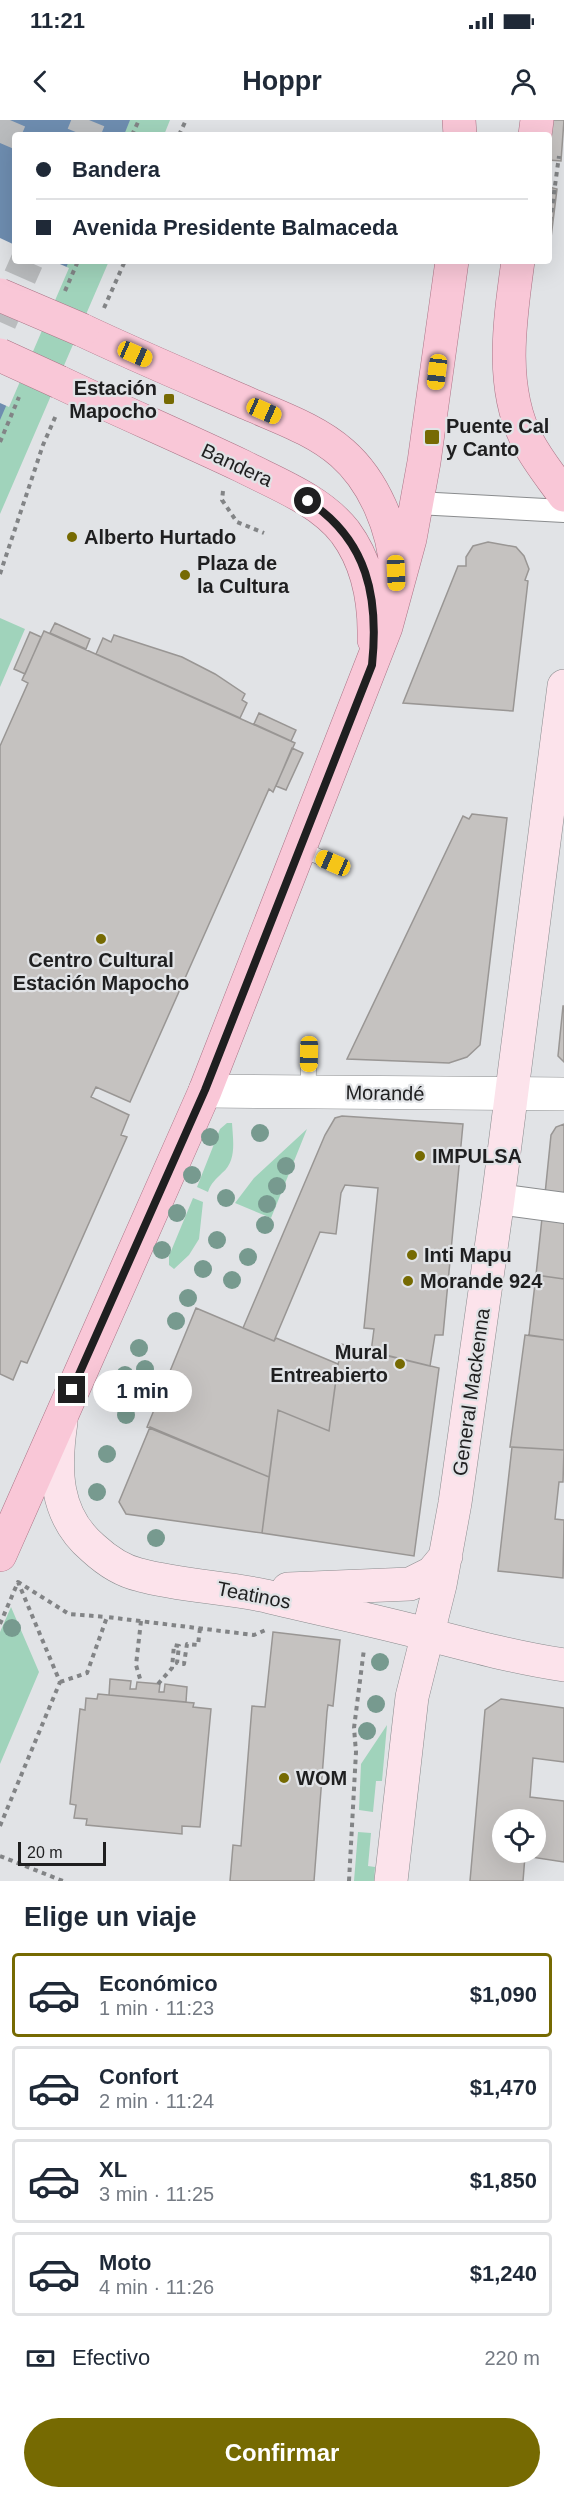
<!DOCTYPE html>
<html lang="es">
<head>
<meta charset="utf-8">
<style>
	body { margin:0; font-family:Helvetica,sans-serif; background:#f6f6f7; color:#1f2937; height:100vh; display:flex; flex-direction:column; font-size:22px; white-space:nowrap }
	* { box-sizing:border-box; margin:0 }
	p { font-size:20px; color:#747a83 }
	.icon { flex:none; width:33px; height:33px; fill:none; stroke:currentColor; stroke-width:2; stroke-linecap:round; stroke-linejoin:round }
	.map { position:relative; height:1761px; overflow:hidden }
	.details { display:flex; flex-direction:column; background:#fff; flex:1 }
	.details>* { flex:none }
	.top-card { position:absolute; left:12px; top:12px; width:540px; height:132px; border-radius:6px; box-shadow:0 6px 24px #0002; display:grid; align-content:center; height:132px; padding:0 24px; background:#fff }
	.tools { position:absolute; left:492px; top:1689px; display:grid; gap:12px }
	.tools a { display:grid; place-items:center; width:54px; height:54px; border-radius:50%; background:#fff; box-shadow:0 6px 24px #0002; font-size:30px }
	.scale { position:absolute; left:18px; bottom:15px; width:88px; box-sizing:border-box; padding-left:6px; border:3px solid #1f1f20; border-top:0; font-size:16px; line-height:21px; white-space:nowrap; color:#1f1f20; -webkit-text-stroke:4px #e1e3e6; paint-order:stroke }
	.end { position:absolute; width:27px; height:27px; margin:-14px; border:8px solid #1f1f20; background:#fff; box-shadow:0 0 0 3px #fff }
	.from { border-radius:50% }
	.bubble { position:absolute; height:42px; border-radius:21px; background:#fff; box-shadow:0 6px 24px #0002; font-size:20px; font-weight:700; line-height:42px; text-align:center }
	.car { position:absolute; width:18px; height:36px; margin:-18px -9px; border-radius:8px; box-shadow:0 0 4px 2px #0007; background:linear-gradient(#f5c518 24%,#345 0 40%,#f5c518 0 76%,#345 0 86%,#f5c518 0) }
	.top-card b { display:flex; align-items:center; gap:21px; height:57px; font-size:22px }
	.top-card b+b { border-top:2px solid #e0e1e3 }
	.top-card i { width:15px; height:15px; background:#1f2937 }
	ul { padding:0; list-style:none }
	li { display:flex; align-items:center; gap:18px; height:84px; margin:0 12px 9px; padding:0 12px; border:3px solid #e0e1e3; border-radius:6px }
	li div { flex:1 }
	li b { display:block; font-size:22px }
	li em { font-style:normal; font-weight:700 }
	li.selected { border-color:#766a02 }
	li>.icon { width:54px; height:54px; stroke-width:1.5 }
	h2 { padding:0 24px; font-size:27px; line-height:72px }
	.pay { display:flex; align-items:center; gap:15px; height:66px; padding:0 24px; font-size:22px }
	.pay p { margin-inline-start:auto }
	.action { display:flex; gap:12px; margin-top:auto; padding:12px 24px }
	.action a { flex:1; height:69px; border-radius:36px; background:#766a02; color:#fff; font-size:24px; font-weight:700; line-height:69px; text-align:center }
	.status { display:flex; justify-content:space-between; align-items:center; height:42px; padding:0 30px; background:#fff; direction:ltr }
	.status svg { height:16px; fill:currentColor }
	header { display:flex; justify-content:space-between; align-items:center; height:78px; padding:0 24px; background:#fff; font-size:27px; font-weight:700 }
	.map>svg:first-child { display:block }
	.green { fill:#a0d3bb }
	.water { fill:#6e8db0 }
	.pier { fill:#e1e3e6 }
	.building { fill:#c5c2c0; stroke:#999694; stroke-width:1.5; fill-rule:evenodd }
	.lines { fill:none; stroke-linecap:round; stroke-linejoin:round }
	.motorway-tunnel { stroke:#babcbe; stroke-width:33; stroke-dasharray:33 16; stroke-linecap:butt }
	.service-casing { stroke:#8a8c8e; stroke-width:16 }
	.pedestrian-casing { stroke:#8a8c8e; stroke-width:24 }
	.minor-casing { stroke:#8a8c8e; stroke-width:32 }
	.tertiary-casing { stroke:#8a8c8e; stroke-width:34 }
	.secondary-casing { stroke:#8a8c8e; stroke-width:34 }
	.primary-casing { stroke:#aa7486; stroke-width:34 }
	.path { stroke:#828486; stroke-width:4; stroke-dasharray:4.5 4.5; stroke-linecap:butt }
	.service { stroke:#fff; stroke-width:15 }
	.pedestrian { stroke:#fff; stroke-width:22 }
	.minor { stroke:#fff; stroke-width:30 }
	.tertiary { stroke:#fff; stroke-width:33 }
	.secondary { stroke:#fce3eb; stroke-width:33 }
	.primary { stroke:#f9c7d7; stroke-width:33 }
	.primary-bridge-casing { stroke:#aa7486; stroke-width:34; stroke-linecap:butt }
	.primary-bridge { stroke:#f9c7d7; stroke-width:33 }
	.tree { fill:#779a8f }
	.route { stroke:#1f1f20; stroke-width:8 }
	.poi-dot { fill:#766a02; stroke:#e1e3e6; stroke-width:2 }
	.labels { text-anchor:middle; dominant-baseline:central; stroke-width:4.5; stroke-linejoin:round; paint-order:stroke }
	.poi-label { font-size:20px; font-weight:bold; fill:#1f1f20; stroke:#e1e3e6; text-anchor:start }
	.street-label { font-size:20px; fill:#1f1f20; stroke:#e1e3e6 }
</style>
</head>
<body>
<div class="status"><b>11:21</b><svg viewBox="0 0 49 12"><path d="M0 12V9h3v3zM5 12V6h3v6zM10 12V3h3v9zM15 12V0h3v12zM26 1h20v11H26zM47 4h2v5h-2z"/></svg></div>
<header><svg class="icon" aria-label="back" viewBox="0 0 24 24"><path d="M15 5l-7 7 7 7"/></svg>Hoppr<svg class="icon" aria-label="person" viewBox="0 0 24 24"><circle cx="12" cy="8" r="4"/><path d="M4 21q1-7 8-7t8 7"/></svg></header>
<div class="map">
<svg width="564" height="1761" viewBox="0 0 564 1761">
	<rect width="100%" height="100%" fill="#e1e3e6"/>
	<path class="green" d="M 0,0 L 170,0 L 164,15 L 15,15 L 15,141 L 109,141 L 0,394 Z
		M 0,498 L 25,509 L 0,567 Z
		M 227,1003 L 232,1003 C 233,1020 237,1041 222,1053 C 216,1059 211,1063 208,1072 L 197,1067 L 220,1009 Z
		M 307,1009 L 271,1098 L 235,1083 L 254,1058 Z
		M 193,1078 L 203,1082 L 199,1119 L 189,1135 L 174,1149 L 169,1145 L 169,1136 Z
		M 11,1487 L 39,1552 L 0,1644 L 0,1512 Z
		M 387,1605 L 382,1661 L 376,1661 L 373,1692 L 359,1690 L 361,1644 Z
		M 358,1712 L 371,1713 L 368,1746 L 375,1747 L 374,1761 L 354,1761 Z"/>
	<path class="water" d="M 0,0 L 130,0 L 124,15 L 15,15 L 15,141 L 69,141 L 0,300 Z"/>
	<path class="pier" d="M 0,118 L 15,125 L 15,141 L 53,141 L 69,148 L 9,287 L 0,283 Z"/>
	<path class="building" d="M 552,0 L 564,0 L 561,41 L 549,40 Z
		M 549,67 L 557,69 L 549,134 Z
		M 488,422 L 516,427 L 524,436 L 529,449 L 525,460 L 528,461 L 513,591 L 403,583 L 458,446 L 466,446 L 466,437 L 473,426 Z
		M 55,503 L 90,519 L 86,529 L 50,513 Z
		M 44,511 L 295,623 L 273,672 L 269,669 L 130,982 L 96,967 L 91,977 L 129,995 L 121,1015 L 127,1017 L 27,1243 L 21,1241 L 13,1260 L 0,1254 L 0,626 L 28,563 L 22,560 Z
		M 30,512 L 41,517 L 25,554 L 14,549 Z
		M 114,515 L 182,537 L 215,554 L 245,574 L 242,580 L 247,583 L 240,598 L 96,534 L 103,518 L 111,522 Z
		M 259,593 L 296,610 L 291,621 L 254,604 Z
		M 292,628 L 303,633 L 286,670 L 276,666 Z
		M 472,694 L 507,698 L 480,925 L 467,937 L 449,943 L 347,939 L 463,696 L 469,699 Z
		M 563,886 L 564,886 L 564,942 L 558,936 Z
		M 342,996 L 463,1004 L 443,1215 L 435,1215 L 430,1246 L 371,1232 L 374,1209 L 364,1208 L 378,1068 L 345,1065 L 341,1073 L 336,1114 L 320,1112 L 274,1221 L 243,1208 L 325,1015 L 335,998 Z
		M 564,1004 L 564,1077 L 545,1074 L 551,1015 L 556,1007 Z
		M 542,1098 L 564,1100 L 564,1159 L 536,1155 Z
		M 536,1155 L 564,1159 L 564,1220 L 529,1215 Z
		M 196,1188 L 274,1221 L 276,1218 L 338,1244 L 329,1311 L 278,1290 L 269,1357 L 147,1307 Z
		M 525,1215 L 564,1220 L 564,1330 L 510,1327 Z
		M 341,1224 L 439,1248 L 414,1436 L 262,1413 L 278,1290 L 329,1311 Z
		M 150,1307 L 269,1357 L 262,1413 L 126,1394 L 119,1382 Z
		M 512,1327 L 564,1330 L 563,1362 L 559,1362 L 555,1399 L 564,1400 L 563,1458 L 498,1451 Z
		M 273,1512 L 340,1520 L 333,1586 L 328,1585 L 327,1592 L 314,1761 L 230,1761 L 233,1725 L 241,1726 L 252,1586 L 265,1587 Z
		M 110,1559 L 131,1561 L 130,1569 L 136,1569 L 137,1562 L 160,1564 L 159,1572 L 164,1572 L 165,1564 L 187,1567 L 186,1582 L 109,1575 Z
		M 98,1574 L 194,1583 L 193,1587 L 211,1589 L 200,1707 L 182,1706 L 182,1714 L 86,1705 L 87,1699 L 74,1698 L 76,1685 L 70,1684 L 80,1589 L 85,1590 L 86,1578 L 97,1579 Z
		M 501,1579 L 564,1588 L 564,1642 L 533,1638 L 530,1677 L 564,1681 L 564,1742 L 525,1736 L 523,1761 L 470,1761 L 485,1590 ZM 502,1700 L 536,1700 L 536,1732 L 502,1732 Z"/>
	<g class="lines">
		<path class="motorway-tunnel" d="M 83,15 L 89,0
			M 0,23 L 10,0
			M 0,202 L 27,141"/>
		<defs>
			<path id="service" d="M 300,728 L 339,746
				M 308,972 L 309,926"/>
			<path id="pedestrian" d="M 417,383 L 564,391"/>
			<path id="minor" d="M 498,1079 L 564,1088"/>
			<path id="tertiary" d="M 205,971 L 564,974"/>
			<path id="secondary" d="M 61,1302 C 54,1349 54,1395 93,1428 C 106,1440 122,1451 140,1455 C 181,1466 225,1467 266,1476 C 319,1489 373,1500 426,1514 C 472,1526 517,1538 564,1545
				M 288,1469 L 410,1464 L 432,1453 L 446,1436
				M 391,1761 L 412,1577 L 440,1465 L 455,1383 L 498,1079 L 564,566"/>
			<path id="primary" d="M 459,0 L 460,15
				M 535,15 L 537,0
				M 518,141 C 510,199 499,268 528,322 C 538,341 552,358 564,375
				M 82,210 C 137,236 194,260 249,284 C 281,298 316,310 342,333 C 374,361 394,409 396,451
				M 59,262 C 120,291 181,317 242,346 C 277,364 320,380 345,412 C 368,443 375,481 374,520
				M 0,1435 L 205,971 L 386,507 L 410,419 L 424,342 L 452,141"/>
		</defs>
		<use href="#service" class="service-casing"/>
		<use href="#pedestrian" class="pedestrian-casing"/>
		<use href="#minor" class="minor-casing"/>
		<use href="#tertiary" class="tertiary-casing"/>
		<use href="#secondary" class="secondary-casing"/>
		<use href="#primary" class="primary-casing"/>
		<path class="path" d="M 132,15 L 139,0
			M 179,15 L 186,0
			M 549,110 L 559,36
			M 65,171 L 78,141
			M 104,188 L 125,141
			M 0,322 L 19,277
			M 223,371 L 222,380 L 237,402 L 264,413
			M 0,454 L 43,325 L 57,293
			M 141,1501 L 136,1545 L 141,1562
			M 0,1504 L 18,1462 L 69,1494 L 107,1497
			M 60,1562 L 87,1553 L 107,1497 L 254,1515 L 268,1509
			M 158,1564 L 172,1548 L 174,1525 L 179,1526 L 177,1543 L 184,1544 L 187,1524 L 198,1525 L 200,1508
			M 0,1706 L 60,1562 L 18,1462
			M 0,1736 L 63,1761
			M 349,1761 L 356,1632 L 354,1608 L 364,1529"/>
		<use href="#service" class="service"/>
		<use href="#pedestrian" class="pedestrian"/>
		<use href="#minor" class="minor"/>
		<use href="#tertiary" class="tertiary"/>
		<use href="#secondary" class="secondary"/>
		<use href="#primary" class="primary"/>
		<defs>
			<path id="primary-bridge" d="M 0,175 L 82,210
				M 0,235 L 59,262"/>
		</defs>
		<use href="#primary-bridge" class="primary-bridge-casing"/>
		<use href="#primary-bridge" class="primary-bridge"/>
	</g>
	<g class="tree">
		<circle cx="260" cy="1013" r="9"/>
		<circle cx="210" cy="1017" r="9"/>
		<circle cx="286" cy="1046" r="9"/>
		<circle cx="192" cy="1055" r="9"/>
		<circle cx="277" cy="1066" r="9"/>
		<circle cx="226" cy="1078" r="9"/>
		<circle cx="267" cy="1084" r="9"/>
		<circle cx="177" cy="1093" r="9"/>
		<circle cx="265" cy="1105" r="9"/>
		<circle cx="217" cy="1120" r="9"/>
		<circle cx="162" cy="1130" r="9"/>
		<circle cx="248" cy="1137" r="9"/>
		<circle cx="203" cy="1149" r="9"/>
		<circle cx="232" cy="1160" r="9"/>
		<circle cx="188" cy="1178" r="9"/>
		<circle cx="176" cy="1201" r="9"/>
		<circle cx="139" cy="1228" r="9"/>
		<circle cx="145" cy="1249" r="9"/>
		<circle cx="125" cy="1255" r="9"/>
		<circle cx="145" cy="1269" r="9"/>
		<circle cx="126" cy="1295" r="9"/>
		<circle cx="107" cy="1334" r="9"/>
		<circle cx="97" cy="1372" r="9"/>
		<circle cx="156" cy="1418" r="9"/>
		<circle cx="12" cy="1508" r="9"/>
		<circle cx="380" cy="1542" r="9"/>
		<circle cx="376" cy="1584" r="9"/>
		<circle cx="367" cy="1611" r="9"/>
	</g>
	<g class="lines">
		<path class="route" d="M 72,1270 L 205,970 L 372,545 C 379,478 368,420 308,381"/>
	</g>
	<g class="poi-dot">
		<rect x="163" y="273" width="12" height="12" rx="3"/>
		<rect x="424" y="309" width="16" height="16" rx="3"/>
		<circle cx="72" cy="417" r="6"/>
		<circle cx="185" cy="455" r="6"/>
		<circle cx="101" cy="819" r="6"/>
		<circle cx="420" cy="1036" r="6"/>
		<circle cx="412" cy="1135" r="6"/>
		<circle cx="408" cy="1161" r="6"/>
		<circle cx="400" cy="1244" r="6"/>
		<circle cx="284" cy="1658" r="6"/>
	</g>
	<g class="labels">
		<g class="poi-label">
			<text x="157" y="268" text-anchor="end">Estación<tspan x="157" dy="23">Mapocho</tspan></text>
			<text x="446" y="306">Puente Cal<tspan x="446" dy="23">y Canto</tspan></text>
			<text x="84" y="417">Alberto Hurtado</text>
			<text x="197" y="443">Plaza de<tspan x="197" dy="23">la Cultura</tspan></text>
			<text x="101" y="840" text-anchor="middle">Centro Cultural<tspan x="101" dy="23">Estación Mapocho</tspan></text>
			<text x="432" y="1036">IMPULSA</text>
			<text x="424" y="1135">Inti Mapu</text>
			<text x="420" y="1161">Morande 924</text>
			<text x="388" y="1232" text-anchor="end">Mural<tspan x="388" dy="23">Entreabierto</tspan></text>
			<text x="296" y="1658">WOM</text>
		</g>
		<g class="street-label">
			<text transform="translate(237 345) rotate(25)">Bandera</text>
			<text transform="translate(385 973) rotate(1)">Morandé</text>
			<text transform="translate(471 1272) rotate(-82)">General Mackenna</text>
			<text transform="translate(254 1475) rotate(11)">Teatinos</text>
		</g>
	</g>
</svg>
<div class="tools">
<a><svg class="icon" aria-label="locate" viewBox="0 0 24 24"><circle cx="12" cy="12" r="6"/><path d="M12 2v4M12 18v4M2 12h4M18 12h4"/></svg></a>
</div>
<div class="scale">20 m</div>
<i class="end from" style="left:308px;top:381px"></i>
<i class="end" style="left:72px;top:1270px"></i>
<div class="bubble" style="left:93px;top:1250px;width:99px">1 min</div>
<i class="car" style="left:135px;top:234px;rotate:114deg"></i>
<i class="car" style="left:437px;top:252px;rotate:187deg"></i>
<i class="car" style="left:264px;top:291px;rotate:114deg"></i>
<i class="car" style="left:396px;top:453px;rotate:178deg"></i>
<i class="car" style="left:333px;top:743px;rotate:294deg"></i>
<i class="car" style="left:309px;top:934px;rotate:181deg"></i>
<div class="top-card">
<b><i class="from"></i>Bandera</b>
<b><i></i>Avenida Presidente Balmaceda</b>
</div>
</div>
<section class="details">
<h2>Elige un viaje</h2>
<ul>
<li class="selected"><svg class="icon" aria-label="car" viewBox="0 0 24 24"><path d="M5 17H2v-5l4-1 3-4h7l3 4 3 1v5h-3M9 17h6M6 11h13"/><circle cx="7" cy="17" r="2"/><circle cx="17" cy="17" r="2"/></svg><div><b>Económico</b><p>1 min · 11:23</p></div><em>$1,090</em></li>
<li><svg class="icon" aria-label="car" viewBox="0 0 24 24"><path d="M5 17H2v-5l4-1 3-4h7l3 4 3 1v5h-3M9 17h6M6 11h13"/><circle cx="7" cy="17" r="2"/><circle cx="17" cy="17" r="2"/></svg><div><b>Confort</b><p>2 min · 11:24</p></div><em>$1,470</em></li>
<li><svg class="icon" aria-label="car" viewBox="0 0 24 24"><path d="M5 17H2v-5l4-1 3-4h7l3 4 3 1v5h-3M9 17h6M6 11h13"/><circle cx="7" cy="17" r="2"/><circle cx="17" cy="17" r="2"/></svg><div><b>XL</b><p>3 min · 11:25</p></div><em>$1,850</em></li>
<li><svg class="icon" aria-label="car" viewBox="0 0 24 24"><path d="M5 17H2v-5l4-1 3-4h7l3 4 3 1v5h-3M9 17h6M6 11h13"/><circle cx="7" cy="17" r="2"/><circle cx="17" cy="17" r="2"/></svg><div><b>Moto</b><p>4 min · 11:26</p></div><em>$1,240</em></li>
</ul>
<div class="pay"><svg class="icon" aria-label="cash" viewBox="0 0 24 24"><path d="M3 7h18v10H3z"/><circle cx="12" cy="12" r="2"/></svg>Efectivo<p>220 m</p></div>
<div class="action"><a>Confirmar</a></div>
</section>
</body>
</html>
